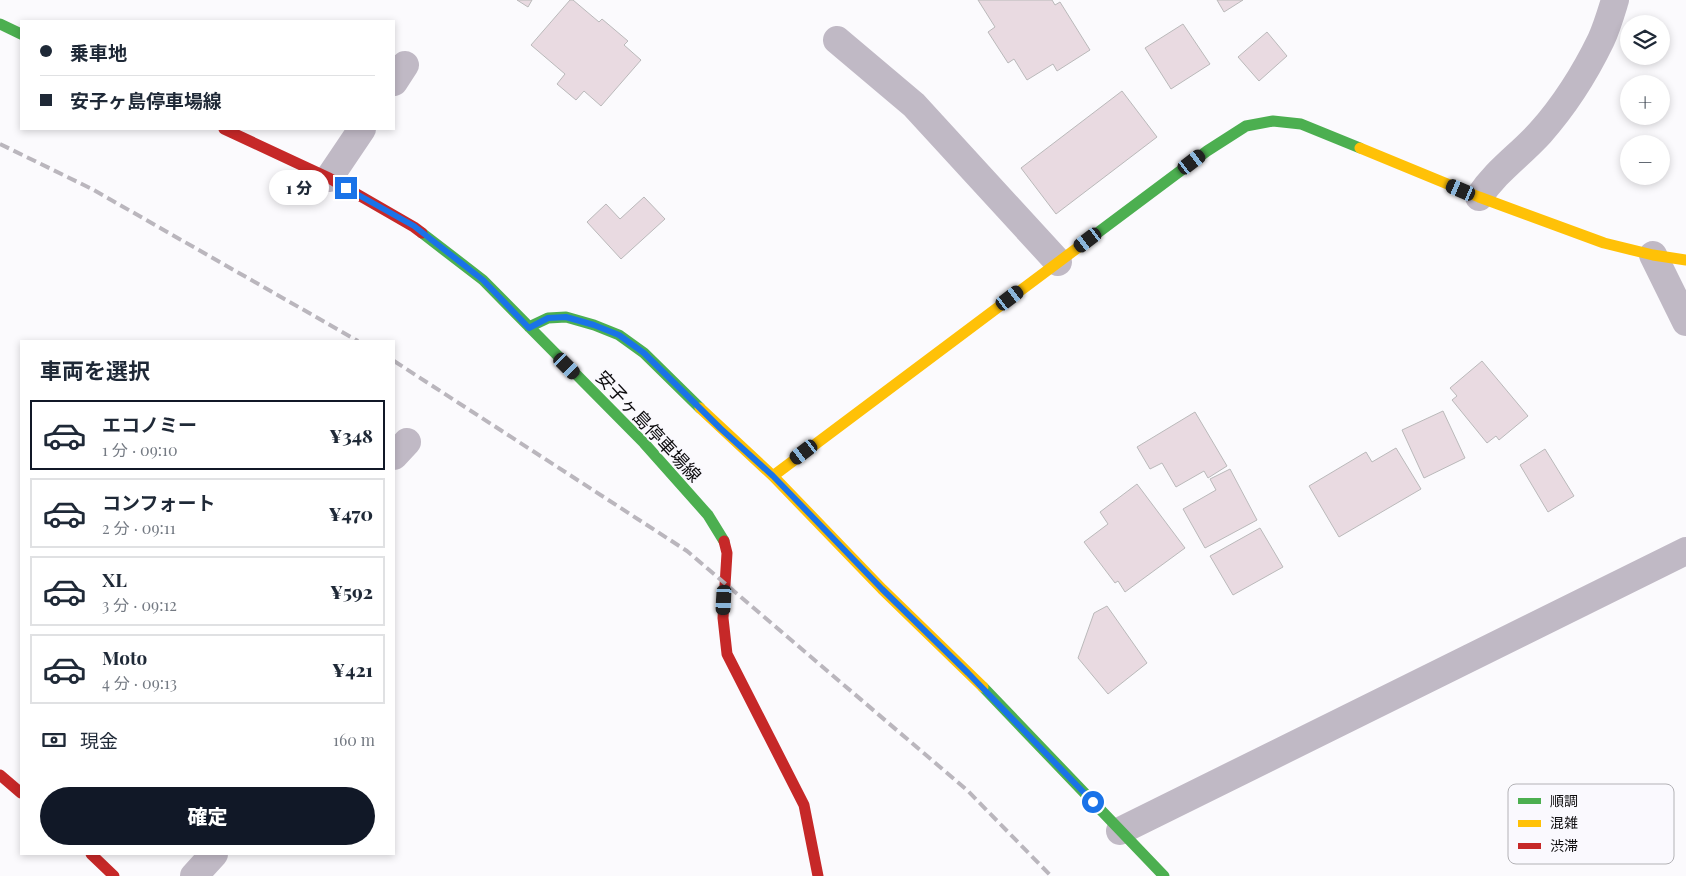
<!DOCTYPE html>
<html lang="ja">
<head>
<meta charset="utf-8">
<style>
	body { margin:0; font-family:"Playfair Display","Noto Sans JP",serif; background:#f2f2f3; color:#1f2937; height:100vh; display:flex; flex-direction:column; font-size:19px; white-space:nowrap }
	* { box-sizing:border-box; margin:0 }
	p { font-size:16px; color:#747a83 }
	.icon { flex:none; width:28px; height:28px; fill:none; stroke:currentColor; stroke-width:2; stroke-linecap:round; stroke-linejoin:round }
	.map { position:relative; flex:1; overflow:hidden }
	.drawer { position:absolute; left:20px; top:340px; width:375px; height:515px; display:flex; flex-direction:column; background:#fff; border-radius:0px; box-shadow:0 2px 8px #0003 }
	.drawer>* { flex:none }
	.guide { position:absolute; left:20px; top:20px; width:375px; height:110px; border-radius:0px; box-shadow:0 2px 8px #0003; display:grid; align-content:center; height:110px; padding:0 20px; background:#fff }
	.buttons { position:absolute; left:1620px; top:15px; display:grid; gap:10px }
	.buttons a { display:grid; place-items:center; width:50px; height:50px; border-radius:50%; background:#fff; box-shadow:0 2px 8px #0003; font-size:25px }
	.end { position:absolute; width:22px; height:22px; margin:-11px; border:6px solid #1a73e8; background:#fff; box-shadow:0 0 0 2px #fff }
	.from { border-radius:50% }
	.bubble { position:absolute; height:35px; border-radius:18px; background:#fff; box-shadow:0 2px 8px #0003; font-size:16px; font-weight:800; line-height:35px; text-align:center }
	.car { position:absolute; width:15px; height:30px; margin:-15px -8px; border-radius:6px; box-shadow:0 0 4px 1px #0007; background:linear-gradient(#222 24%,#8ab4d8 0 40%,#222 0 76%,#8ab4d8 0 86%,#222 0) }
	.guide b { display:flex; align-items:center; gap:18px; height:48px; font-size:19px }
	.guide b+b { border-top:1px solid #e0e1e3 }
	.guide i { width:12px; height:12px; background:#1f2937 }
	ul { padding:0; list-style:none }
	li { display:flex; align-items:center; gap:15px; height:70px; margin:0 10px 8px; padding:0 10px; border:2px solid #e0e1e3; border-radius:0px }
	li div { flex:1 }
	li b { display:block; font-size:19px }
	li em { font-style:normal; font-weight:800 }
	li.selected { border-color:#111827 }
	li>.icon { width:45px; height:45px; stroke-width:1.5 }
	h2 { padding:0 20px; font-size:22px; line-height:60px }
	.pay { display:flex; align-items:center; gap:12px; height:55px; padding:0 20px; font-size:19px }
	.pay p { margin-inline-start:auto }
	.button { display:flex; gap:10px; margin-top:auto; padding:10px 20px }
	.button a { flex:1; height:58px; border-radius:30px; background:#111827; color:#fff; font-size:20px; font-weight:800; line-height:58px; text-align:center }
	.map>svg:first-child { display:block }
	.building { fill:#e9dae1; stroke:#bab9ba }
	.lines { fill:none; stroke-linecap:round; stroke-linejoin:round }
	.street { stroke:#c0b9c5; stroke-width:28 }
	.fast { stroke:#4caf50; stroke-width:11 }
	.slow { stroke:#ffc107; stroke-width:11 }
	.jam { stroke:#c62828; stroke-width:11 }
	.rail { stroke:#bab6bd; stroke-width:4; stroke-dasharray:10 5; stroke-linecap:butt }
	.route { stroke:#1a73e8; stroke-width:6 }
	.labels { text-anchor:middle; dominant-baseline:central; stroke-width:4; stroke-linejoin:round; paint-order:stroke }
	.street-label { font-size:18px; fill:#0c0b0d; stroke:#faf9fe }
	.key { fill:#faf9fe; stroke:#b3b2b6; stroke-width:1 }
	.key-label { font-size:14px; fill:#0c0b0d }
</style>
</head>
<body>
<div class="map">
<svg width="1686" height="876" viewBox="0 0 1686 876">
	<rect width="100%" height="100%" fill="#fbfafd"/>
	<path class="building" d="M 517,0 L 532,0 L 528,7 Z
		M 570,0 L 573,0 L 599,22 L 602,19 L 628,41 L 624,45 L 641,60 L 601,106 L 584,91 L 576,100 L 557,84 L 565,74 L 531,45 Z
		M 978,0 L 1052,0 L 1055,5 L 1060,2 L 1090,50 L 1057,71 L 1053,64 L 1027,80 L 1014,59 L 1008,63 L 988,32 L 995,27 Z
		M 1217,0 L 1243,0 L 1224,12 Z
		M 1183,24 L 1210,64 L 1171,89 L 1145,48 Z
		M 1267,32 L 1287,56 L 1259,81 L 1238,57 Z
		M 1122,91 L 1157,137 L 1056,214 L 1021,168 Z
		M 644,197 L 665,219 L 621,259 L 587,222 L 606,204 L 620,219 Z
		M 1482,361 L 1528,416 L 1499,440 L 1496,436 L 1487,443 L 1452,400 L 1457,396 L 1450,388 Z
		M 1443,411 L 1465,458 L 1424,478 L 1402,430 Z
		M 1195,412 L 1227,466 L 1208,478 L 1204,471 L 1176,487 L 1162,463 L 1150,469 L 1137,447 Z
		M 1396,448 L 1421,489 L 1339,537 L 1309,486 L 1366,452 L 1372,462 Z
		M 1545,449 L 1574,496 L 1548,512 L 1520,465 Z
		M 1230,469 L 1257,520 L 1205,548 L 1183,509 L 1216,490 L 1210,479 Z
		M 1137,484 L 1185,548 L 1125,592 L 1118,581 L 1115,583 L 1084,542 L 1108,524 L 1100,512 Z
		M 1260,528 L 1283,567 L 1233,595 L 1210,556 Z
		M 1107,606 L 1147,663 L 1108,694 L 1078,658 L 1094,613 Z"/>
	<g class="lines">
		<path class="street" d="M 837,40 L 914,105 L 1058,262
			M 394,82 L 405,65
			M 329,178 L 362,129
			M 1479,197 C 1496,171 1519,156 1540,133 C 1564,106 1585,73 1601,40 C 1607,27 1611,13 1615,0
			M 1653,255 L 1686,322
			M 394,456 L 407,442
			M 1120,831 L 1686,551
			M 194,876 L 214,854"/>
		<path class="fast" d="M 0,24 L 21,34
			M 422,233 L 483,280 L 644,443 L 708,515 L 724,541
			M 1088,240 L 1207,151 L 1246,126 L 1273,121 L 1301,124 L 1360,148
			M 529,327 L 548,318 L 566,317 L 594,325 L 619,335 L 644,353 L 700,408
			M 983,687 L 1164,876"/>
		<path class="slow" d="M 1360,148 L 1479,197 L 1604,243 L 1653,255 L 1686,260
			M 700,408 L 773,476 L 882,589 L 983,687
			M 773,476 L 1088,240"/>
		<path class="jam" d="M 224,129 L 329,178 L 414,227 L 422,233
			M 724,541 L 727,553 L 723,618 L 727,654 L 804,805 L 818,876
			M 0,775 L 21,793
			M 91,854 L 114,876"/>
		<path class="rail" d="M 0,144 L 92,189 L 358,341
			M 394,361 L 687,551 L 968,791 L 1051,876"/>
	</g>
	<g class="lines">
		<path class="route" d="M 346,188 L 414,226 L 483,280 L 529,328 L 548,318 L 566,317 L 594,325 L 619,335 L 644,353 L 720,428 L 773,476 L 882,589 L 968,673 L 1093,802"/>
	</g>
	<g class="labels">
		<g class="street-label">
			<text transform="translate(649 426) rotate(47)">安子ヶ島停車場線</text>
		</g>
	</g>
	<rect x="1508" y="784" width="166" height="80" rx="8" class="key"/>
	<rect x="1518" y="798" width="23" height="6" fill="#4caf50"/>
	<rect x="1518" y="820" width="23" height="7" fill="#ffc107"/>
	<rect x="1518" y="843" width="23" height="6" fill="#c62828"/>
	<g class="key-label">
		<text x="1550" y="806">順調</text>
		<text x="1550" y="828">混雑</text>
		<text x="1550" y="851">渋滞</text>
	</g>
</svg>
<div class="buttons">
<a><svg class="icon" aria-label="layers" viewBox="0 0 24 24"><path d="M12 4l9 5-9 5-9-5zM3 14l9 5 9-5"/></svg></a>
<a>+</a>
<a>−</a>
</div>
<i class="end from" style="left:1093px;top:802px"></i>
<i class="end" style="left:346px;top:188px"></i>
<div class="bubble" style="left:269px;top:170px;width:60px">1 分</div>
<i class="car" style="left:1192px;top:162px;rotate:53deg"></i>
<i class="car" style="left:1461px;top:190px;rotate:293deg"></i>
<i class="car" style="left:1088px;top:240px;rotate:233deg"></i>
<i class="car" style="left:1010px;top:298px;rotate:53deg"></i>
<i class="car" style="left:567px;top:366px;rotate:135deg"></i>
<i class="car" style="left:804px;top:452px;rotate:233deg"></i>
<i class="car" style="left:724px;top:600px;rotate:183deg"></i>
<div class="guide">
<b><i class="from"></i>乗車地</b>
<b><i></i>安子ヶ島停車場線</b>
</div>
<section class="drawer">
<h2>車両を選択</h2>
<ul>
<li class="selected"><svg class="icon" aria-label="car" viewBox="0 0 24 24"><path d="M5 17H2v-5l4-1 3-4h7l3 4 3 1v5h-3M9 17h6M6 11h13"/><circle cx="7" cy="17" r="2"/><circle cx="17" cy="17" r="2"/></svg><div><b>エコノミー</b><p>1 分 · 09:10</p></div><em>¥348</em></li>
<li><svg class="icon" aria-label="car" viewBox="0 0 24 24"><path d="M5 17H2v-5l4-1 3-4h7l3 4 3 1v5h-3M9 17h6M6 11h13"/><circle cx="7" cy="17" r="2"/><circle cx="17" cy="17" r="2"/></svg><div><b>コンフォート</b><p>2 分 · 09:11</p></div><em>¥470</em></li>
<li><svg class="icon" aria-label="car" viewBox="0 0 24 24"><path d="M5 17H2v-5l4-1 3-4h7l3 4 3 1v5h-3M9 17h6M6 11h13"/><circle cx="7" cy="17" r="2"/><circle cx="17" cy="17" r="2"/></svg><div><b>XL</b><p>3 分 · 09:12</p></div><em>¥592</em></li>
<li><svg class="icon" aria-label="car" viewBox="0 0 24 24"><path d="M5 17H2v-5l4-1 3-4h7l3 4 3 1v5h-3M9 17h6M6 11h13"/><circle cx="7" cy="17" r="2"/><circle cx="17" cy="17" r="2"/></svg><div><b>Moto</b><p>4 分 · 09:13</p></div><em>¥421</em></li>
</ul>
<div class="pay"><svg class="icon" aria-label="cash" viewBox="0 0 24 24"><path d="M3 7h18v10H3z"/><circle cx="12" cy="12" r="2"/></svg>現金<p>160 m</p></div>
<div class="button"><a>確定</a></div>
</section>
</div>
</body>
</html>
